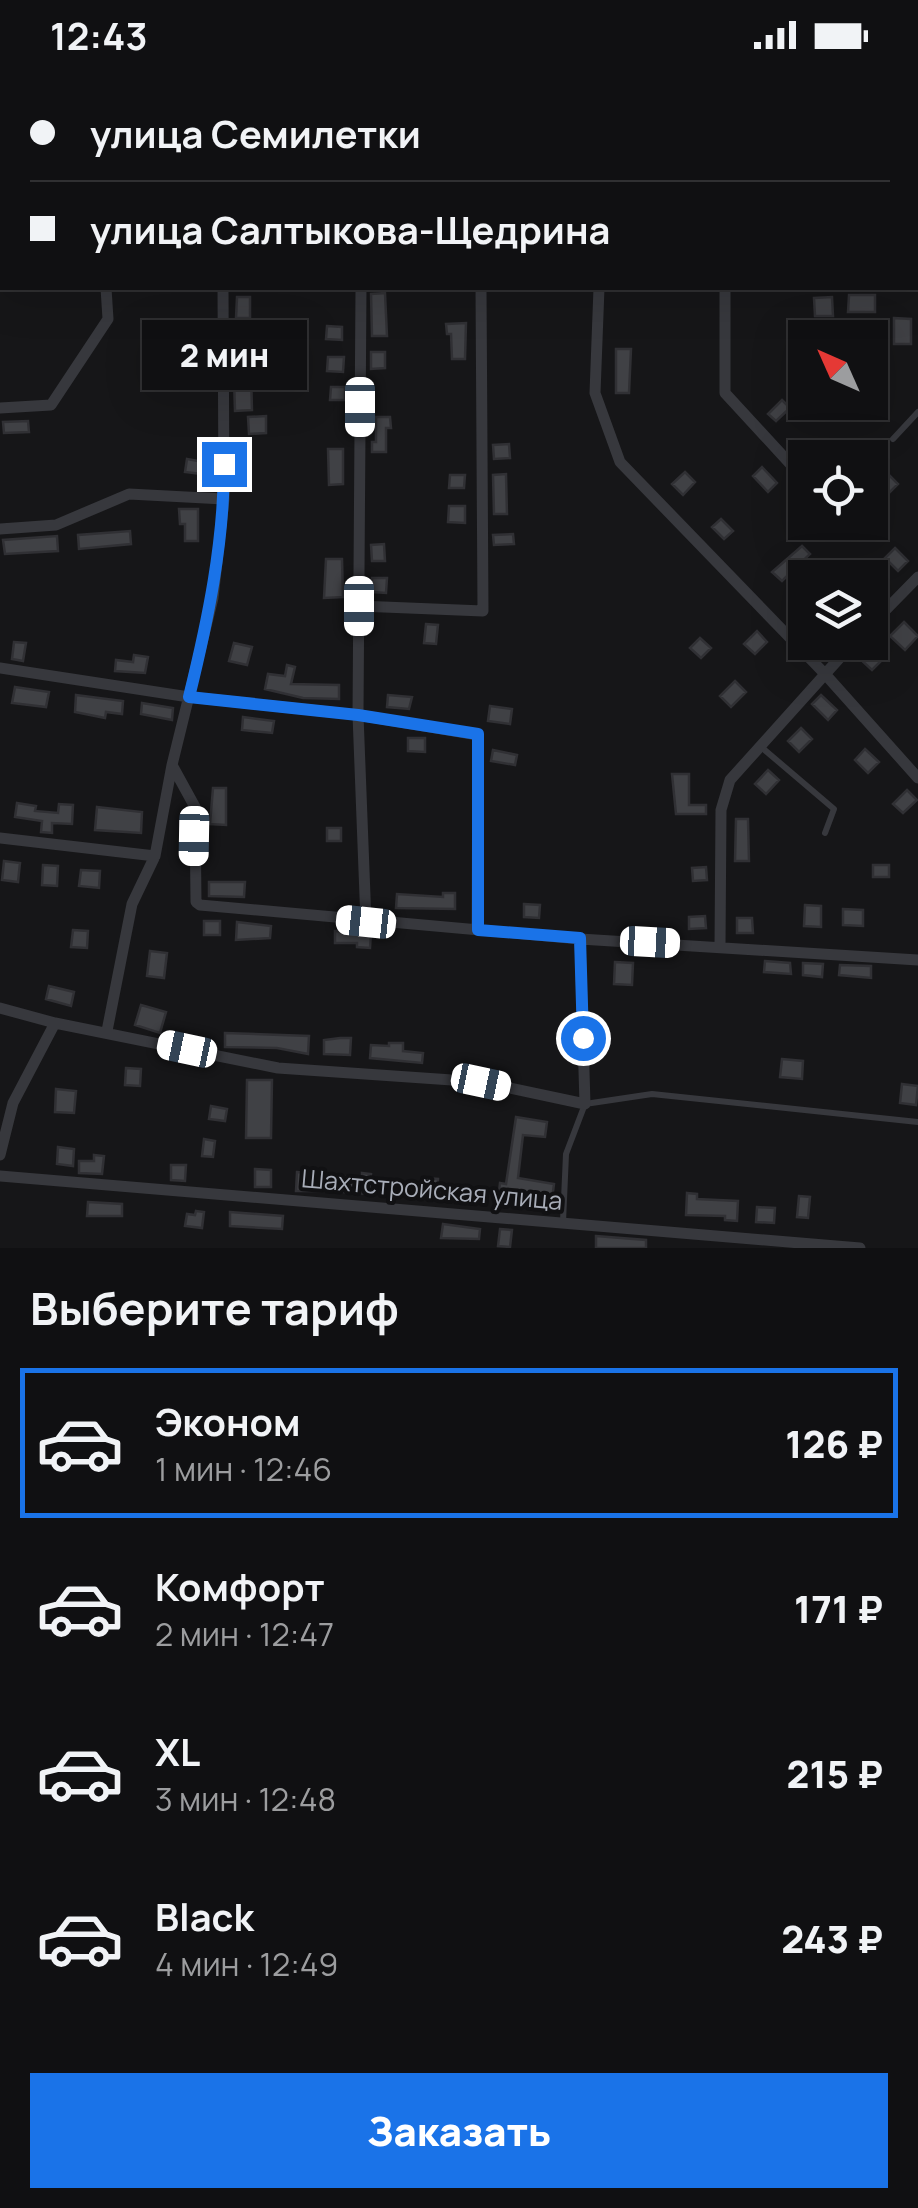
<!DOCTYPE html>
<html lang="ru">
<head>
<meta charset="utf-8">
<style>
	body { margin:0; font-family:Manrope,sans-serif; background:#1e1e20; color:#f1f3f6; height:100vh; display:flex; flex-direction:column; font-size:38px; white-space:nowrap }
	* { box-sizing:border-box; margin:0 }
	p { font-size:32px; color:#9c9d9f }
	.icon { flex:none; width:55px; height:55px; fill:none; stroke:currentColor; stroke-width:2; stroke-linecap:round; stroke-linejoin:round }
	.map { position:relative; height:1178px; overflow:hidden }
	.drawer { display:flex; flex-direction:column; background:#101012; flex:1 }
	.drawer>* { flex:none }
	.banner { position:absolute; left:0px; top:0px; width:920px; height:220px; box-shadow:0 10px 40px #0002,0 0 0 2px #303032; display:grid; align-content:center; height:220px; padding:0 30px; background:#101012 }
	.needle { width:65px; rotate:315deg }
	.fabs { position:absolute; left:788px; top:250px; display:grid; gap:20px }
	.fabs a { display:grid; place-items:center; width:100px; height:100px; border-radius:0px; background:#101012; box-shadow:0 10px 40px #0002,0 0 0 2px #303032; font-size:50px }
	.end { position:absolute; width:45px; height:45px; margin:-22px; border:12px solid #1a73e8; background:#fff; box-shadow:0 0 0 5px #fff }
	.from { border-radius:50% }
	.bubble { position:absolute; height:70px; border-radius:0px; background:#101012; box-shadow:0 10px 40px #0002,0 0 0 2px #303032; font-size:32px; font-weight:800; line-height:70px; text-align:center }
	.car { position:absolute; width:30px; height:60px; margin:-30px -15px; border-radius:12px; box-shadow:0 0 8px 2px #0007; background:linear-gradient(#fff 24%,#345 0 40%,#fff 0 76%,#345 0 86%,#fff 0) }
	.banner b { display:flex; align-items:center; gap:35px; height:95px; font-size:38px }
	.banner b+b { border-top:2px solid #303032 }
	.banner i { width:25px; height:25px; background:#f1f3f6 }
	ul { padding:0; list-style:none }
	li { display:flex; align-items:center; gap:30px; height:150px; margin:0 20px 15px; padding:0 10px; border:5px solid transparent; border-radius:0px }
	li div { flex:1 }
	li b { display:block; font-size:38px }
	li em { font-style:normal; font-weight:800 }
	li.current { border-color:#1a73e8 }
	li>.icon { width:90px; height:90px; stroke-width:1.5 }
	h2 { padding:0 30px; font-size:45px; line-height:120px }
	.button { display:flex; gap:20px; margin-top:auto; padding:20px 30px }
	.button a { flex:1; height:115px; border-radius:0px; background:#1a73e8; color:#fff; font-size:40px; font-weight:800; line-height:115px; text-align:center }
	.status { display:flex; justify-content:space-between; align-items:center; height:70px; padding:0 50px; background:#101012; direction:ltr }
	.status svg { height:28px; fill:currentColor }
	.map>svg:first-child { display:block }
	.building { fill:#404145; stroke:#303034; stroke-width:2.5 }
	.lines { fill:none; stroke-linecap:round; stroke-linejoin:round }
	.service { stroke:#37383d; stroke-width:6 }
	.minor { stroke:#37383d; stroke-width:11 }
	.route { stroke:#1a73e8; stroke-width:12 }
	.labels { text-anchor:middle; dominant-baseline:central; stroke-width:8; stroke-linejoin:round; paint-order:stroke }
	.street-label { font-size:25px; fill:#a8adb8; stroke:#111113 }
</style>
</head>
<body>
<div class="status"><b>12:43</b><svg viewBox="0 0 49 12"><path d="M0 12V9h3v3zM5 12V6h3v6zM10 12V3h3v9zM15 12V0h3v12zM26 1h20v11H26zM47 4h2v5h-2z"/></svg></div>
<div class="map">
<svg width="918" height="1178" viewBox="0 0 918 1178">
	<rect width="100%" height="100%" fill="#161618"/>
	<path class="building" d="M 385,223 L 387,266 L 372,266 L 371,224 Z
		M 849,225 L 875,225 L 875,242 L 848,242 Z
		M 237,227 L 250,227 L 250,248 L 236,248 Z
		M 832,227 L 833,246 L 815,246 L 814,228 Z
		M 894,248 L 911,249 L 911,274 L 894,274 Z
		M 466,253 L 465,289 L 452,289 L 451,264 L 447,264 L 446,254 Z
		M 327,256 L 342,257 L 342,270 L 326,269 Z
		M 616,279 L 631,279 L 629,323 L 616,323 Z
		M 189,280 L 202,280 L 202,300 L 189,301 Z
		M 371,282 L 385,282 L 385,298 L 371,299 Z
		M 328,287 L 344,287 L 343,302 L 327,301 Z
		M 261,290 L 262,302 L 251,302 L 252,340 L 235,341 L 234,310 L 242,310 L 241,291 Z
		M 331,317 L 345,317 L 345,330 L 330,330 Z
		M 782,330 L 790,338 L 776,351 L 768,344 Z
		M 266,346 L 266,363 L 249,364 L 248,347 Z
		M 376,347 L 390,347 L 391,358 L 386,358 L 386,382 L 372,382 L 372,372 L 376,372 Z
		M 28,351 L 29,362 L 4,363 L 3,352 Z
		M 509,374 L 510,388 L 494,389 L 493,375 Z
		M 328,379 L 343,379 L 343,414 L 329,415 Z
		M 236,382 L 248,382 L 247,417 L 234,417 Z
		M 187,389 L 204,392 L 202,404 L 185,402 Z
		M 762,397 L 777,413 L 768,422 L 753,406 Z
		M 884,400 L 898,414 L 890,422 L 876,407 Z
		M 685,402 L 695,412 L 683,425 L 672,414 Z
		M 506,404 L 507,444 L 494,444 L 493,405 Z
		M 450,405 L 465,405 L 464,418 L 449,418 Z
		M 449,436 L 465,436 L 465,453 L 448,452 Z
		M 179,439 L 198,439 L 198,471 L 185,471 L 185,454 L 180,454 Z
		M 721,449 L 733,461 L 724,469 L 712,457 Z
		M 130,461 L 131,474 L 79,479 L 78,465 Z
		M 513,464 L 514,474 L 494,475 L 493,465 Z
		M 57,466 L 58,481 L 5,484 L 3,470 Z
		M 384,474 L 385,491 L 372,491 L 371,475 Z
		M 802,476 L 810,484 L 782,511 L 772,502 Z
		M 895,478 L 908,491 L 898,501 L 885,488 Z
		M 326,489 L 342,489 L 343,527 L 324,528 Z
		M 372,508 L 387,508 L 386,523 L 372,522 Z
		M 904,552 L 918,566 L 905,580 L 890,566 Z
		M 426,554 L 438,555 L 436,574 L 424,573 Z
		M 757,561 L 767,572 L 755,584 L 744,574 Z
		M 700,568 L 711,578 L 701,588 L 690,578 Z
		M 14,572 L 26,573 L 23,591 L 12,589 Z
		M 234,573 L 252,577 L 247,595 L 229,591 Z
		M 872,575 L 885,587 L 872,600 L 859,588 Z
		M 134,585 L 148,587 L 145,603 L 115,601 L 116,590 L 133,592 Z
		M 287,595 L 295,597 L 291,614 L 339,615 L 339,629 L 303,628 L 265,619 L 268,604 L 285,606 Z
		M 735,611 L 746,622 L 731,637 L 720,626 Z
		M 15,617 L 49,622 L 46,637 L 12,633 Z
		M 76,625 L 123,631 L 122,644 L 106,642 L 105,648 L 75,642 Z
		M 388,625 L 412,627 L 409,639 L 387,637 Z
		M 821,625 L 837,640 L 828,650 L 812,634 Z
		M 142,633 L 173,638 L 172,650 L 141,644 Z
		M 490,636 L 512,639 L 510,654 L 488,651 Z
		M 243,647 L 274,651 L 272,663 L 242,660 Z
		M 801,658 L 812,669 L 799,682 L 788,671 Z
		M 408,668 L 425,668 L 425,682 L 408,681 Z
		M 865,679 L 879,692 L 868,703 L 855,690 Z
		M 493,680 L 517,685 L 515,695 L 491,691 Z
		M 768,700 L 779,710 L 766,724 L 755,714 Z
		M 672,704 L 689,704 L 689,735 L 706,735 L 706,744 L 676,744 Z
		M 213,718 L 226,718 L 226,755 L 210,754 Z
		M 907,720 L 917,730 L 903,743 L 893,734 Z
		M 17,733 L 36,736 L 35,741 L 58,743 L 59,734 L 73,735 L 72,754 L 52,753 L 52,763 L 41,762 L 42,751 L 15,747 Z
		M 97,737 L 142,742 L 141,763 L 95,760 Z
		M 736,749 L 748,749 L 749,791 L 735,791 Z
		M 327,758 L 341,758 L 341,771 L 327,771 Z
		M 4,791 L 20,793 L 18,812 L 2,810 Z
		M 43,795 L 58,796 L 57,816 L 42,815 Z
		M 873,795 L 889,795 L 889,807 L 873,807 Z
		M 706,797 L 707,810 L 693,811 L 692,798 Z
		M 81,800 L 100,801 L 99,818 L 79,816 Z
		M 209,812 L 245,812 L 244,827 L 209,826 Z
		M 443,823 L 455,823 L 455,839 L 396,838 L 397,824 L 443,827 Z
		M 524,834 L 540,835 L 539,848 L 524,847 Z
		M 805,835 L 821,836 L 821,857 L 804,856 Z
		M 843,839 L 863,840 L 863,856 L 843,855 Z
		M 705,846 L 706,858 L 689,859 L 689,847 Z
		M 737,848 L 752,848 L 753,863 L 737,863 Z
		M 204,851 L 220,851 L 220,865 L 204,865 Z
		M 237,852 L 271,856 L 270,868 L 236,870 Z
		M 73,860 L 88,861 L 87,878 L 71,877 Z
		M 335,861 L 371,863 L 370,878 L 357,877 L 357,873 L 335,873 Z
		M 150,881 L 167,883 L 164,908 L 147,906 Z
		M 765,891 L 790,893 L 791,904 L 764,902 Z
		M 615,892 L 633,893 L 632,915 L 614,914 Z
		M 803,893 L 823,894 L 822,907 L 803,905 Z
		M 840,895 L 871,896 L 871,908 L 839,905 Z
		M 49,916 L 74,922 L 71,936 L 46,929 Z
		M 141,935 L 166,942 L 160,963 L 135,955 Z
		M 225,963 L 309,966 L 308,984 L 277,978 L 225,977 Z
		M 340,968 L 351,968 L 350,985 L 324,984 L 324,970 Z
		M 389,973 L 403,973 L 403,981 L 423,983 L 422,993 L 370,988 L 371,975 L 389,976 Z
		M 782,989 L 803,991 L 802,1009 L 780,1007 Z
		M 126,998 L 141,999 L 140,1016 L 125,1015 Z
		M 247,1010 L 272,1010 L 271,1068 L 246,1068 Z
		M 902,1014 L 918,1016 L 916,1035 L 900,1033 Z
		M 56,1019 L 76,1021 L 74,1043 L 55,1042 Z
		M 211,1036 L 227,1039 L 225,1051 L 209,1049 Z
		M 516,1047 L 547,1052 L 545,1067 L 523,1065 L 518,1108 L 554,1114 L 551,1137 L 537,1136 L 538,1126 L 513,1123 L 512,1134 L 498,1132 L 500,1113 L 506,1114 Z
		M 204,1069 L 215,1071 L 213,1087 L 202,1086 Z
		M 58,1077 L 74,1079 L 73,1096 L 57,1094 Z
		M 94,1085 L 104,1086 L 102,1104 L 79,1103 L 79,1091 L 94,1091 Z
		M 171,1095 L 186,1095 L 185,1111 L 171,1110 Z
		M 255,1099 L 271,1100 L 271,1117 L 255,1117 Z
		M 297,1102 L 329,1105 L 326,1121 L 296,1121 Z
		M 362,1103 L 371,1104 L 369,1124 L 344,1122 L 346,1107 L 362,1109 Z
		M 424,1108 L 438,1109 L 437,1126 L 424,1125 Z
		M 687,1123 L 697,1124 L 697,1129 L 738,1131 L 737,1151 L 725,1150 L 725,1146 L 686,1145 Z
		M 799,1126 L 810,1127 L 808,1148 L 797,1147 Z
		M 88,1132 L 122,1134 L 122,1146 L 87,1146 Z
		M 757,1137 L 775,1138 L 774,1153 L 756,1152 Z
		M 196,1141 L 204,1142 L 202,1158 L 185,1156 L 187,1144 L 195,1145 Z
		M 230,1142 L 283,1146 L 282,1159 L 230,1156 Z
		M 443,1154 L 480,1159 L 479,1169 L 441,1168 Z
		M 500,1159 L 512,1160 L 510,1177 L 498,1176 Z
		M 596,1166 L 646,1170 L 646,1178 L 596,1178 Z"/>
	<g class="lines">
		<path class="service" d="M 893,369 L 918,342
			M 760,676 L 834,739 L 825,763
			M 563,1152 L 566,1084 L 585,1034 L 652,1024 L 918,1052"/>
		<path class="minor" d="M 600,0 L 600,2
			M 207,2 L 207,0
			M 0,81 L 2,81
			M 0,195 L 2,195
			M 223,218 L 224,429 L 213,528 L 172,695 L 195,737 L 196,832 L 200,835 L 580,869 L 918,890
			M 361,218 L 358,645 L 366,852
			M 599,218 L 595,323 L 620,392 L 825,604 L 918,708
			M 725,218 L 725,323 L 805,410
			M 0,338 L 51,335 L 108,249 L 106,218
			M 0,459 L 56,455 L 129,424 L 224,429
			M 359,536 L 483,541 L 481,218
			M 870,556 L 918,507
			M 0,598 L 189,627 L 358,645 L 478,665 L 477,860
			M 0,768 L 155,786
			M 720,876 L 721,740 L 730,710 L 854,572
			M 0,938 L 55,953 L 278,998 L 481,1012 L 585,1034 L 580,869
			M 107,961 L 132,834 L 155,786 L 172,695
			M 0,1085 L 13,1033 L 55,953
			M 0,1106 L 860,1178"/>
	</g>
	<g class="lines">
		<path class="route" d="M 224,394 C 224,473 208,550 189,627 L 358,645 L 478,664 L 478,860 L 580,868 L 583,968"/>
	</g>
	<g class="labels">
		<g class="street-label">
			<text transform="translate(432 1119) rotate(5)">Шахтстройская улица</text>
		</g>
	</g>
</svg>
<div class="fabs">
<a><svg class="needle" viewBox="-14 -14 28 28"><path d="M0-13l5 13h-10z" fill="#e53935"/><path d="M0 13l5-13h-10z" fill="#9c9d9f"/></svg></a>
<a><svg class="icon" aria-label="locate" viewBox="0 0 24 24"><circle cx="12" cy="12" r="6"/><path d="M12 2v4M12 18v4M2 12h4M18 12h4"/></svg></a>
<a><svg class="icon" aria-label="layers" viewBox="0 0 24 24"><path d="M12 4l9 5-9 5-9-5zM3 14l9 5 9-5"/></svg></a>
</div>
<i class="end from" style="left:583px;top:968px"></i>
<i class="end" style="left:224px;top:394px"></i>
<div class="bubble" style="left:142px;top:250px;width:165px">2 мин</div>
<i class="car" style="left:360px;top:337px;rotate:180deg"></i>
<i class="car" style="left:359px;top:536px;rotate:180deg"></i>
<i class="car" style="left:194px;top:766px;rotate:181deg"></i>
<i class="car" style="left:366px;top:852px;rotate:276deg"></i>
<i class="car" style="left:650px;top:872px;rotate:93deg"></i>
<i class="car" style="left:187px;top:979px;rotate:282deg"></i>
<i class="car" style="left:481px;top:1012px;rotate:102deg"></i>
<div class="banner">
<b><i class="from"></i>улица Семилетки</b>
<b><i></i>улица Салтыкова-Щедрина</b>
</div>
</div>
<section class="drawer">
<h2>Выберите тариф</h2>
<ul>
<li class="current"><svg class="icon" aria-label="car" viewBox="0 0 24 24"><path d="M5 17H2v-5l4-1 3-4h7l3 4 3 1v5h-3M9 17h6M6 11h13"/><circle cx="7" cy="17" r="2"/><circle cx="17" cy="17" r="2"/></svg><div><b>Эконом</b><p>1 мин · 12:46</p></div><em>126 ₽</em></li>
<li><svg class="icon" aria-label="car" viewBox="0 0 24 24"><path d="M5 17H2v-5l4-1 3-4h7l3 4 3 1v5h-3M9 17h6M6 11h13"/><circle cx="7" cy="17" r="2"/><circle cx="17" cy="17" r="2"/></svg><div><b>Комфорт</b><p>2 мин · 12:47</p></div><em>171 ₽</em></li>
<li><svg class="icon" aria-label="car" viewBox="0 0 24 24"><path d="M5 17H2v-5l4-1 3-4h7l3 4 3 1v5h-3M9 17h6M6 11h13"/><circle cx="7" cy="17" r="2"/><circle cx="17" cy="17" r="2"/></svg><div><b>XL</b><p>3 мин · 12:48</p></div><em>215 ₽</em></li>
<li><svg class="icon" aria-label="car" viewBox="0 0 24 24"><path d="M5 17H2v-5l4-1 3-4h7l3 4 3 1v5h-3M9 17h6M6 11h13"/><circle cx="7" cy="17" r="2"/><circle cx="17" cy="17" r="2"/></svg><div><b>Black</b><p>4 мин · 12:49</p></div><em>243 ₽</em></li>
</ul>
<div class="button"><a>Заказать</a></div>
</section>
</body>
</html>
